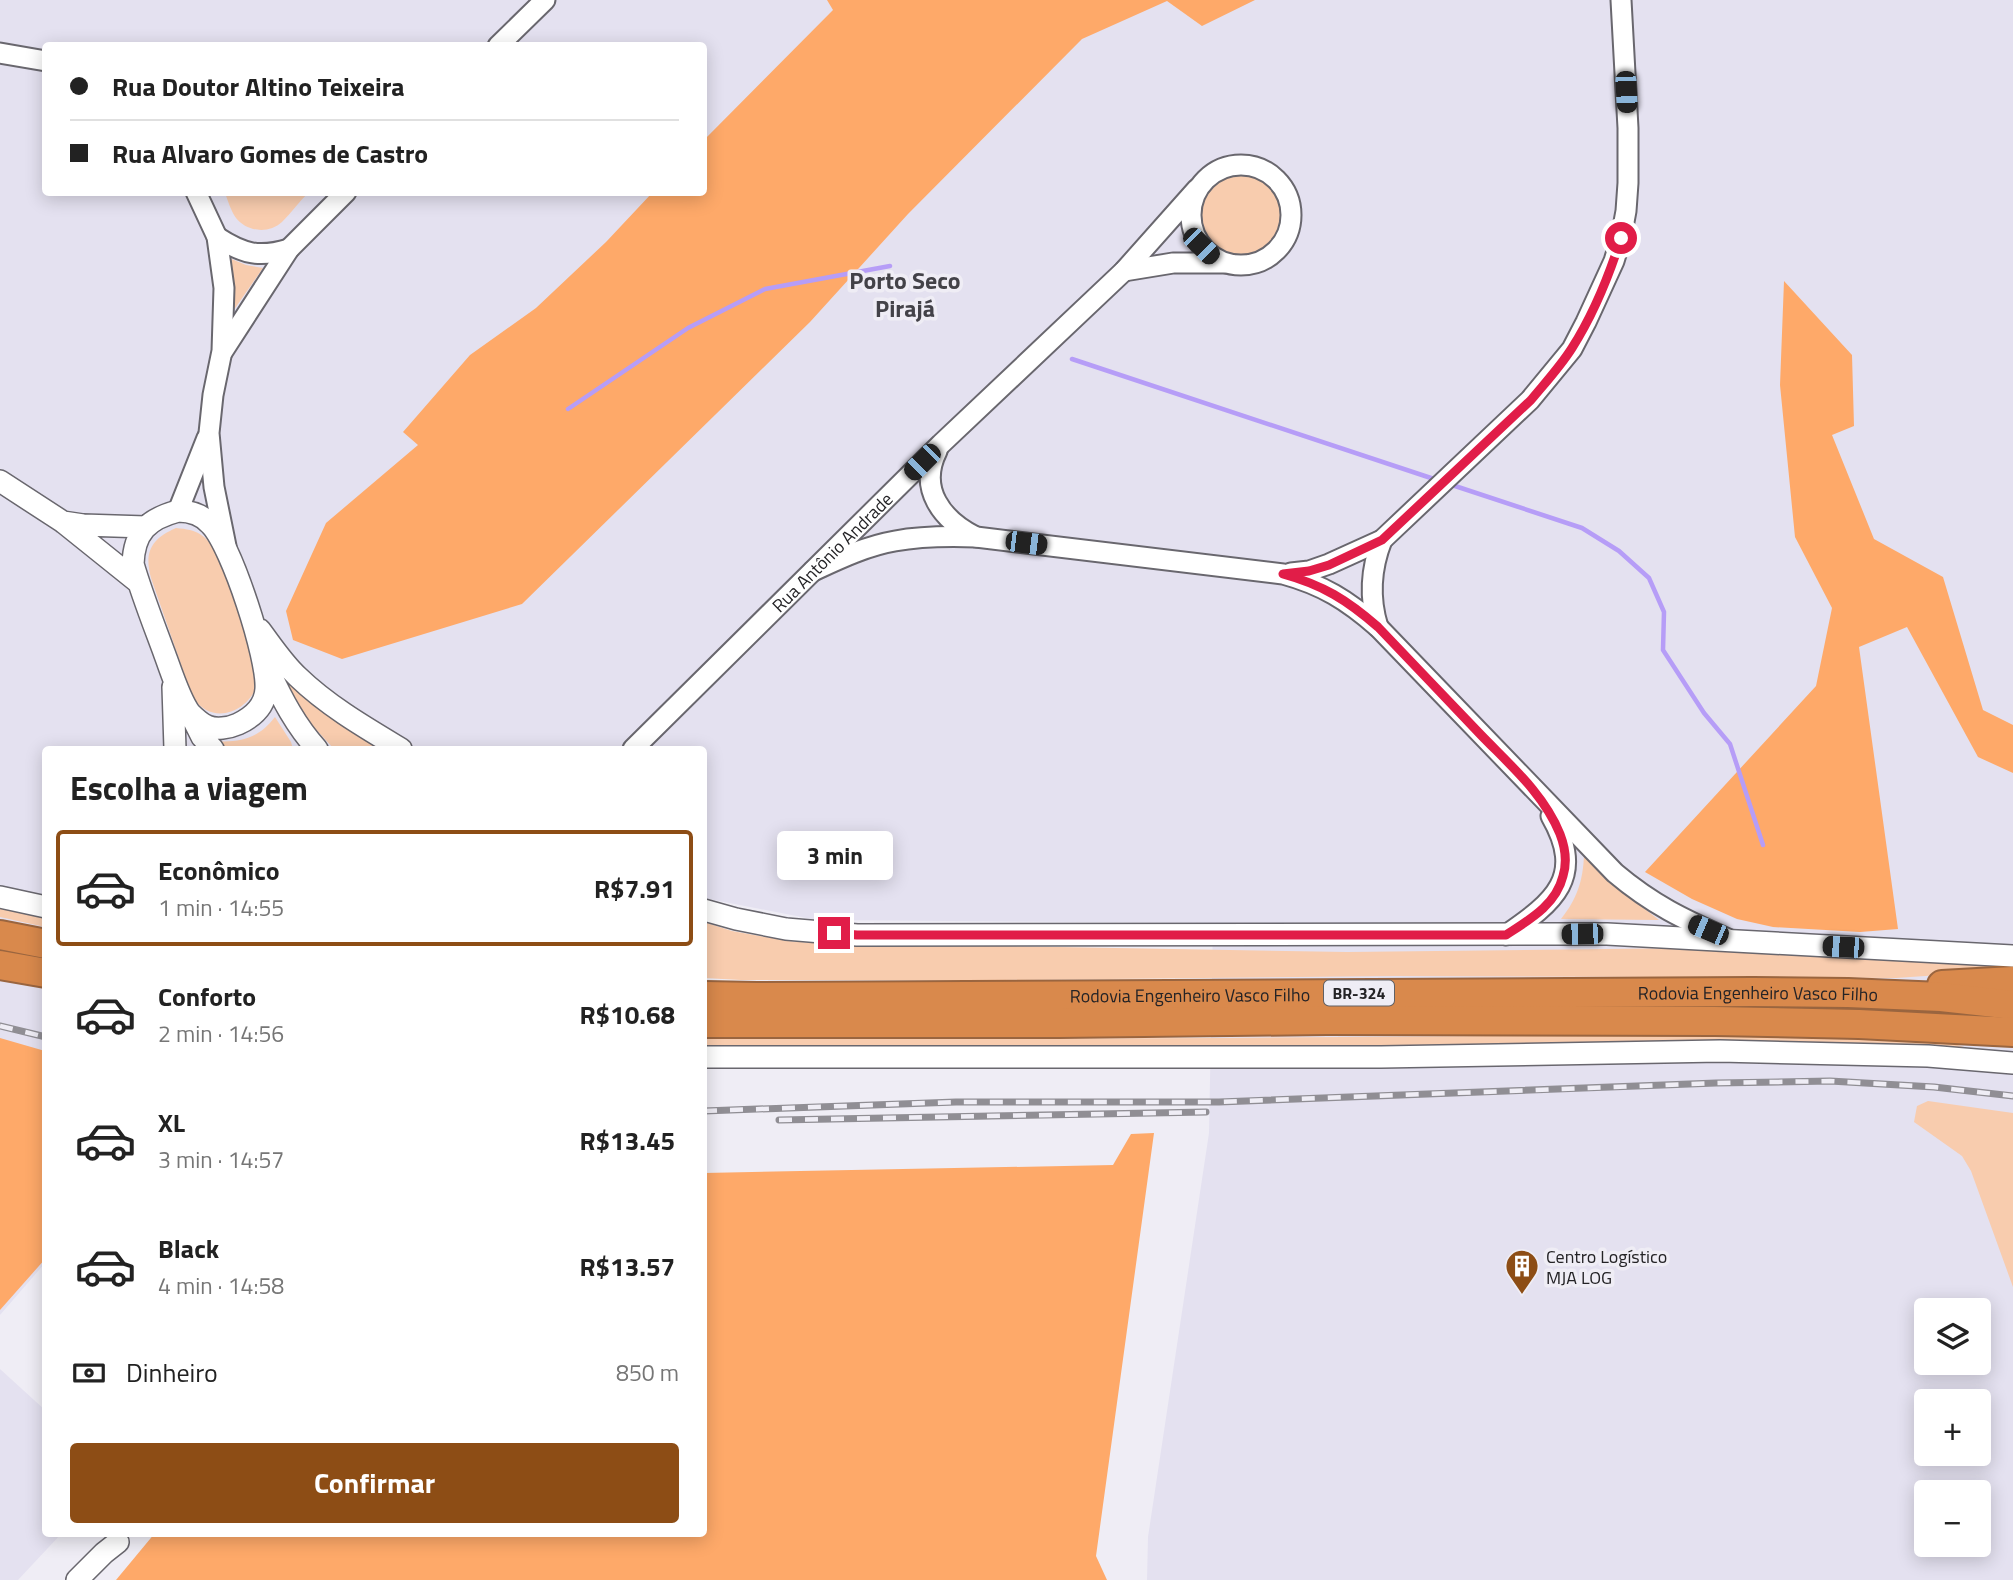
<!DOCTYPE html>
<html lang="pt">
<head>
<meta charset="utf-8">
<style>
	body { margin:0; font-family:"Titillium Web",sans-serif; background:#f2f2f2; color:#222; height:100vh; display:flex; flex-direction:column; font-size:26px; white-space:nowrap }
	* { box-sizing:border-box; margin:0 }
	p { font-size:23px; color:#767676 }
	.icon { flex:none; width:38px; height:38px; fill:none; stroke:currentColor; stroke-width:2; stroke-linecap:round; stroke-linejoin:round }
	.map { position:relative; flex:1; overflow:hidden }
	.panel { position:absolute; left:42px; top:746px; width:665px; height:791px; display:flex; flex-direction:column; background:#fff; border-radius:7px; box-shadow:0 4px 18px #0003 }
	.panel>* { flex:none }
	.guide { position:absolute; left:42px; top:42px; width:665px; height:154px; border-radius:7px; box-shadow:0 4px 18px #0003; display:grid; align-content:center; height:154px; padding:0 28px; background:#fff }
	.controls { position:absolute; left:1914px; top:1298px; display:grid; gap:14px }
	.controls a { display:grid; place-items:center; width:77px; height:77px; border-radius:7px; background:#fff; box-shadow:0 4px 18px #0003; font-size:35px }
	.end { position:absolute; width:32px; height:32px; margin:-16px; border:9px solid #e11d48; background:#fff; box-shadow:0 0 0 4px #fff }
	.from { border-radius:50% }
	.bubble { position:absolute; height:49px; border-radius:7px; background:#fff; box-shadow:0 4px 18px #0003; font-size:23px; font-weight:700; line-height:49px; text-align:center }
	.car { position:absolute; width:21px; height:42px; margin:-21px -10px; border-radius:9px; box-shadow:0 0 5px 2px #0007; background:linear-gradient(#222 24%,#8ab4d8 0 40%,#222 0 76%,#8ab4d8 0 86%,#222 0) }
	.guide b { display:flex; align-items:center; gap:24px; height:66px; font-size:26px }
	.guide b+b { border-top:2px solid #e0e0e0 }
	.guide i { width:18px; height:18px; background:#222 }
	ul { padding:0; list-style:none }
	li { display:flex; align-items:center; gap:21px; height:116px; margin:0 14px 10px; padding:0 14px; border:4px solid transparent; border-radius:7px }
	li div { flex:1 }
	li b { display:block; font-size:26px }
	li em { font-style:normal; font-weight:700 }
	li.current { border-color:#8d4d15 }
	li>.icon { width:63px; height:63px; stroke-width:1.5 }
	h2 { padding:0 28px; font-size:32px; line-height:84px }
	.pay { display:flex; align-items:center; gap:18px; height:77px; padding:0 28px; font-size:26px }
	.pay p { margin-inline-start:auto }
	.button { display:flex; gap:14px; margin-top:auto; padding:14px 28px }
	.button a { flex:1; height:80px; border-radius:7px; background:#8d4d15; color:#fff; font-size:28px; font-weight:700; line-height:80px; text-align:center }
	.map>svg:first-child { display:block }
	.built { fill:#e4e1f0; fill-rule:evenodd }
	.green { fill:#f8ccae }
	.forest { fill:#fea969 }
	.lines { fill:none; stroke-linecap:round; stroke-linejoin:round }
	.stream { stroke:#b69df7; stroke-width:4.5 }
	.tertiary-casing { stroke:#69676e; stroke-width:23 }
	.secondary-casing { stroke:#69676e; stroke-width:24 }
	.motorway-casing { stroke:#9a653f; stroke-width:32 }
	.tertiary { stroke:#fff; stroke-width:19 }
	.secondary { stroke:#fff; stroke-width:21 }
	.motorway { stroke:#d9894c; stroke-width:28 }
	.rail-casing { stroke:#908e94; stroke-width:7 }
	.rail { stroke:#efedf5; stroke-width:4.5; stroke-dasharray:13; stroke-linecap:butt }
	.route { stroke:#e11d48; stroke-width:9 }
	.labels { text-anchor:middle; dominant-baseline:central; stroke-width:7; stroke-linejoin:round; paint-order:stroke }
	.shield { fill:#efedf5; stroke:#616064; stroke-width:2 }
	.shield-label { font-size:16px; font-weight:bold; fill:#242326 }
	.street-label { font-size:18px; fill:#242326; stroke:#efedf5 }
	.poi-label { font-size:18px; fill:#242326; stroke:#efedf5; text-anchor:start }
	.district-label { font-size:24px; font-weight:bold; fill:#434248; stroke:#efedf5 }
</style>
</head>
<body>
<div class="map">
<svg width="2013" height="1580" viewBox="0 0 2013 1580">
	<rect width="100%" height="100%" fill="#efedf5"/>
	<path class="built" d="M 0,0 L 2013,0 L 2013,1580 L 1147,1580 L 1148,1537 L 1209,1133 L 1213,923 L 817,920 L 704,898 L 704,749 L 46,749 L 45,1263 L 0,1315 ZM 46,46 L 704,46 L 704,192 L 46,192 ZM 1927,1311 L 1979,1311 L 1979,1363 L 1927,1363 ZM 1927,1402 L 1979,1402 L 1979,1454 L 1927,1454 ZM 1927,1493 L 1979,1493 L 1979,1545 L 1927,1545 Z
		M 0,1369 L 45,1410 L 46,1533 L 62,1533 L 18,1580 L 0,1580 Z"/>
	<path class="green" d="M1199 215a42 42 0 1 1 84 0a42 42 0 1 1-84 0Z
		M 225,193 L 308,193 C 299,202 291,213 282,222 C 269,234 247,232 236,218 C 231,211 228,201 225,193 Z
		M 229,258 L 246,265 L 263,268 L 229,317 Z
		M 176,528 C 198,530 204,534 217,552 L 257,666 C 257,673 258,682 256,688 C 248,707 225,720 206,710 C 201,707 197,703 193,699 L 151,578 C 144,552 151,539 176,528 Z
		M 287,683 L 323,712 L 380,749 L 334,749 L 309,722 Z
		M 275,717 L 291,742 L 293,749 L 223,749 L 213,741 C 240,743 258,739 275,717 Z
		M 1584,855 L 1623,892 L 1659,920 L 1561,919 C 1577,899 1583,881 1584,855 Z
		M 0,904 L 45,913 L 45,927 L 0,917 Z
		M 704,922 L 732,931 L 788,941 L 850,946 L 1001,946 L 1347,952 L 1693,948 L 1780,951 L 2013,967 L 2013,970 L 1896,978 L 1395,976 L 1004,980 L 741,980 L 704,978 Z
		M 1738,1034 L 1897,1039 L 1954,1044 L 1981,1052 L 1418,1045 L 1221,1048 L 704,1049 L 704,1039 L 1221,1038 Z
		M 1928,1101 L 2013,1113 L 2013,1287 L 1971,1171 L 1962,1156 L 1914,1122 L 1917,1106 Z"/>
	<path class="forest" d="M 827,0 L 1255,0 L 1202,26 L 1167,1 L 1082,39 L 908,214 L 810,322 L 522,604 L 342,659 L 293,640 L 286,611 L 326,523 L 418,445 L 403,432 L 470,355 L 536,308 L 606,242 L 652,193 L 704,192 L 704,140 L 833,10 Z
		M 1784,281 L 1852,355 L 1854,426 L 1832,435 L 1874,539 L 1943,577 L 1983,710 L 2013,725 L 2013,773 L 1978,757 L 1907,627 L 1859,647 L 1898,929 L 1860,932 L 1773,927 L 1737,919 L 1692,899 L 1645,872 L 1816,686 L 1832,608 L 1795,537 L 1780,385 Z
		M 0,1038 L 45,1051 L 46,1258 L 0,1310 Z
		M 1154,1133 L 1096,1556 L 1107,1580 L 116,1580 L 155,1533 L 704,1533 L 704,1173 L 1113,1165 L 1131,1134 Z"/>
	<g class="lines">
		<path class="stream" d="M 1072,359 L 1437,480
			M 568,409 L 688,328 L 765,289 L 890,266
			M 1449,484 L 1582,528 L 1619,551 L 1649,578 L 1664,612 L 1663,650 L 1704,713 L 1730,744 L 1763,845"/>
		<defs>
			<g id="tertiary">
				<path d="M 498,46 L 545,0"/>
				<path d="M 0,53 L 46,61"/>
				<circle cx="1241" cy="215" r="50"/>
				<path d="M 196,192 L 217,237 L 224,288 L 222,351 L 213,395 L 209,433 L 214,487 L 226,546"/>
				<path d="M 217,237 C 243,254 259,258 289,249"/>
				<path d="M 1124,271 L 1173,263 L 1224,263"/>
				<path d="M 223,351 L 289,249 L 346,192"/>
				<path d="M 937,451 C 918,489 942,520 976,537"/>
				<path d="M 178,511 L 207,438"/>
				<path d="M 813,571 C 839,559 866,546 895,541 C 922,536 949,536 976,537 L 1283,574 C 1323,585 1347,600 1378,627 L 1615,873 C 1653,905 1683,919 1728,939"/>
				<path d="M 1291,573 L 1309,571 L 1329,564 L 1382,540 L 1530,400 L 1572,349 L 1586,322 L 1614,261 L 1621,238 L 1626,211 L 1628,183 L 1628,128 L 1621,0"/>
				<path d="M 1378,627 C 1369,598 1371,568 1382,540"/>
				<path id="s1" d="M 633,749 L 941,444 L 1124,271 L 1197,189"/>
				<path d="M 1506,935 C 1554,902 1586,877 1551,816"/>
			</g>
			<path id="secondary" d="M 0,481 L 63,522 L 139,583
				M 178,511 C 191,511 202,514 211,525 C 232,547 268,658 266,689 C 265,706 253,717 238,724 C 229,728 216,730 207,726 C 202,724 194,717 190,713 C 180,700 171,671 165,655 C 154,625 142,595 133,564 C 134,532 148,519 178,511 Z
				M 63,522 L 83,525 L 146,527
				M 260,630 C 272,646 283,663 298,677 C 328,706 366,728 401,749
				M 269,671 C 282,699 296,726 317,749
				M 173,687 L 175,749
				M 192,717 L 202,737 L 213,749
				M 0,897 L 46,907
				M 704,910 L 736,919 L 786,929 L 857,935 L 1607,934 L 2013,956
				M 704,1057 L 1381,1057 L 1720,1051 L 1928,1056 L 2013,1063
				M 77,1580 L 104,1553 L 118,1542"/>
			<g id="motorway">
				<path d="M 0,935 L 46,944"/>
				<path d="M 0,965 L 46,973"/>
				<path d="M 1942,985 L 2013,981"/>
				<path id="s2" d="M 704,996 L 757,997 L 1753,992 L 1848,993 L 1941,997 L 2013,1005"/>
				<path d="M 704,1023 L 1060,1023 L 1327,1020 L 1715,1021 L 1859,1024 L 2013,1032"/>
			</g>
		</defs>
		<use href="#tertiary" class="tertiary-casing"/>
		<use href="#secondary" class="secondary-casing"/>
		<use href="#motorway" class="motorway-casing"/>
		<use href="#tertiary" class="tertiary"/>
		<use href="#secondary" class="secondary"/>
		<use href="#motorway" class="motorway"/>
		<defs>
			<path id="rail" d="M 0,1026 L 46,1037
				M 704,1111 L 956,1102 L 1219,1102 L 1716,1083 L 1830,1081 L 1934,1087 L 2013,1096
				M 779,1120 L 1206,1112"/>
		</defs>
		<use href="#rail" class="rail-casing"/>
		<use href="#rail" class="rail"/>
	</g>
	<g class="lines">
		<path class="route" d="M 834,933 L 857,935 L 1506,935 C 1529,920 1556,905 1563,876 C 1567,863 1565,847 1560,834 C 1544,794 1510,765 1481,735 C 1447,699 1412,663 1378,627 C 1347,600 1323,585 1283,574 L 1309,571 L 1329,565 L 1382,540 L 1531,400 C 1545,383 1560,367 1572,348 C 1593,315 1609,276 1621,238"/>
	</g>
	<defs>
		<symbol id="building-pin" viewBox="-11 -11 22 30"><path d="M0 17L-7.5 6A9.5 9.5 0 1 1 7.5 6Z" fill="#8d4d15" stroke="#efedf5"/><path d="M-4-6H4V6H1V3H-1V6H-4ZM-2.5-4.3h1.7v1.8h-1.7ZM.8-4.3h1.7v1.8H.8ZM-2.5-1h1.7V.8h-1.7ZM.8-1h1.7V.8H.8Z" fill="#fff"/></symbol>
	</defs>
	<g fill-rule="evenodd">
		<use href="#building-pin" x="1503" y="1247" width="38" height="52"/>
	</g>
	<g class="labels">
		<rect class="shield" x="1324" y="980.5" width="70" height="25" rx="5"/>
		<g class="shield-label">
			<text x="1359" y="993">BR-324</text>
		</g>
		<g class="street-label">
			<text stroke="none"><textPath href="#s1" startOffset="280">Rua Antônio Andrade</textPath></text>
			<text stroke="none"><textPath href="#s2" startOffset="486">Rodovia Engenheiro Vasco Filho</textPath></text>
			<text stroke="none"><textPath href="#s2" startOffset="1054">Rodovia Engenheiro Vasco Filho</textPath></text>
		</g>
		<g class="poi-label">
			<text x="1546" y="1256">Centro Logístico<tspan x="1546" dy="21">MJA LOG</tspan></text>
		</g>
		<g class="district-label">
			<text x="905" y="280">Porto Seco<tspan x="905" dy="28">Pirajá</tspan></text>
		</g>
	</g>
</svg>
<div class="controls">
<a><svg class="icon" aria-label="layers" viewBox="0 0 24 24"><path d="M12 4l9 5-9 5-9-5zM3 14l9 5 9-5"/></svg></a>
<a>+</a>
<a>−</a>
</div>
<i class="end from" style="left:1621px;top:238px"></i>
<i class="end" style="left:834px;top:933px"></i>
<div class="bubble" style="left:777px;top:831px;width:116px">3 min</div>
<i class="car" style="left:1626px;top:92px;rotate:177deg"></i>
<i class="car" style="left:1201px;top:246px;rotate:135deg"></i>
<i class="car" style="left:922px;top:462px;rotate:225deg"></i>
<i class="car" style="left:1026px;top:543px;rotate:97deg"></i>
<i class="car" style="left:1708px;top:930px;rotate:293deg"></i>
<i class="car" style="left:1582px;top:934px;rotate:269deg"></i>
<i class="car" style="left:1843px;top:947px;rotate:273deg"></i>
<div class="guide">
<b><i class="from"></i>Rua Doutor Altino Teixeira</b>
<b><i></i>Rua Alvaro Gomes de Castro</b>
</div>
<section class="panel">
<h2>Escolha a viagem</h2>
<ul>
<li class="current"><svg class="icon" aria-label="car" viewBox="0 0 24 24"><path d="M5 17H2v-5l4-1 3-4h7l3 4 3 1v5h-3M9 17h6M6 11h13"/><circle cx="7" cy="17" r="2"/><circle cx="17" cy="17" r="2"/></svg><div><b>Econômico</b><p>1 min · 14:55</p></div><em>R$7.91</em></li>
<li><svg class="icon" aria-label="car" viewBox="0 0 24 24"><path d="M5 17H2v-5l4-1 3-4h7l3 4 3 1v5h-3M9 17h6M6 11h13"/><circle cx="7" cy="17" r="2"/><circle cx="17" cy="17" r="2"/></svg><div><b>Conforto</b><p>2 min · 14:56</p></div><em>R$10.68</em></li>
<li><svg class="icon" aria-label="car" viewBox="0 0 24 24"><path d="M5 17H2v-5l4-1 3-4h7l3 4 3 1v5h-3M9 17h6M6 11h13"/><circle cx="7" cy="17" r="2"/><circle cx="17" cy="17" r="2"/></svg><div><b>XL</b><p>3 min · 14:57</p></div><em>R$13.45</em></li>
<li><svg class="icon" aria-label="car" viewBox="0 0 24 24"><path d="M5 17H2v-5l4-1 3-4h7l3 4 3 1v5h-3M9 17h6M6 11h13"/><circle cx="7" cy="17" r="2"/><circle cx="17" cy="17" r="2"/></svg><div><b>Black</b><p>4 min · 14:58</p></div><em>R$13.57</em></li>
</ul>
<div class="pay"><svg class="icon" aria-label="cash" viewBox="0 0 24 24"><path d="M3 7h18v10H3z"/><circle cx="12" cy="12" r="2"/></svg>Dinheiro<p>850 m</p></div>
<div class="button"><a>Confirmar</a></div>
</section>
</div>
</body>
</html>
